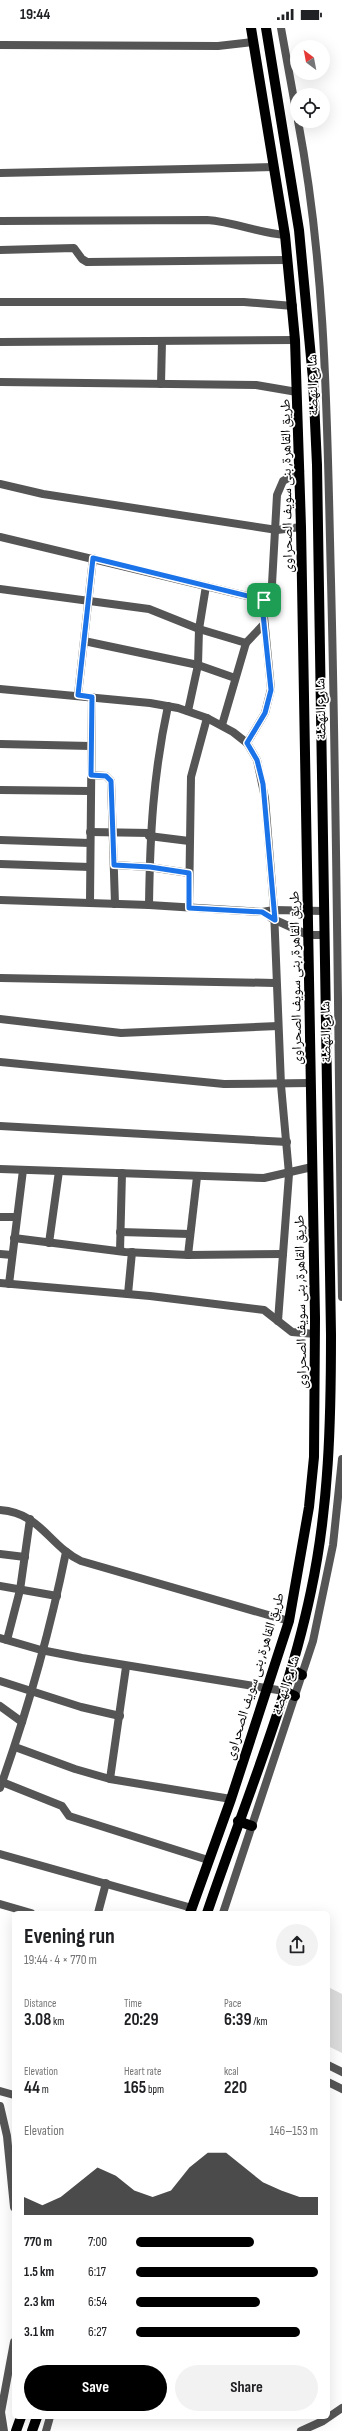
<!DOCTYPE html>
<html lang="en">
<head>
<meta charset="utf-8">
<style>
	:root { --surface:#fff; --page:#f2f2f2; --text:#202124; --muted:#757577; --accent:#000 }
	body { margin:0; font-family:"Sofia Sans Condensed","Noto Naskh Arabic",sans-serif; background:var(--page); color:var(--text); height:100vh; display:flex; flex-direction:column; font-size:15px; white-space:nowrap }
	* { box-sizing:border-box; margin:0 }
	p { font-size:13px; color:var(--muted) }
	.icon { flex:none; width:22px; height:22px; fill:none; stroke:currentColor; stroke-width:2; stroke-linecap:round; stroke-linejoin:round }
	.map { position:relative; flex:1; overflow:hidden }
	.panel { position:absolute; left:12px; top:1883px; width:318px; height:508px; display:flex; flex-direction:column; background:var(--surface); border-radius:6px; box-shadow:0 4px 16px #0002 }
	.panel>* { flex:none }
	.needle { width:26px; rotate:328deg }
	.buttons { position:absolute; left:290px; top:12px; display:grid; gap:8px }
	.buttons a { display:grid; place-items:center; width:40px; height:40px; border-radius:50%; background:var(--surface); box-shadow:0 4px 16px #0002; font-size:20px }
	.pin { position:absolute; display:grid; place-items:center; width:34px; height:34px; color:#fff; margin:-17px; border-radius:8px; box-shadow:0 2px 6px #0006 }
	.round { display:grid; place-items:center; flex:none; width:42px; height:42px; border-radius:21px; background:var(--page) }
	.head { display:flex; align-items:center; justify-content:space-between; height:68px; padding:0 12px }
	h1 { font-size:22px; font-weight:700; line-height:30px }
	.metrics { display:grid; grid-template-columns:repeat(3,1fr); gap:6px; height:68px; padding:4px 12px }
	.metrics div { display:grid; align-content:center }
	.metrics b { font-size:17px; font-weight:700 }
	.metrics small { font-size:11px; font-weight:400 }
	.metrics p { font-size:11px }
	.chart { height:112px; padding:8px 12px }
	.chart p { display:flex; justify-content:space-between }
	.chart svg { width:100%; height:72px; margin-top:4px; fill:var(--accent); opacity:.7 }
	.primary-button { display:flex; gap:8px; margin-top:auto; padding:8px 12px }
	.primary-button a { flex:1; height:46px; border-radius:24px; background:var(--accent); color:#fff; font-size:16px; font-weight:700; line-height:46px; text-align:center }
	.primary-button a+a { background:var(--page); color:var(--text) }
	ul { padding:0 12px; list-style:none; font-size:13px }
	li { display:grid; grid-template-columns:64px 48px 1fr; align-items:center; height:30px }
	li i { height:10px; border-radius:5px; background:var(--accent) }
	.status { display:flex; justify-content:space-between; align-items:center; height:28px; padding:0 20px; background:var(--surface); direction:ltr }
	.status svg { height:11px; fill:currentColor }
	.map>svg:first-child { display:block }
</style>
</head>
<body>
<div class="status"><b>19:44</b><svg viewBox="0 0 49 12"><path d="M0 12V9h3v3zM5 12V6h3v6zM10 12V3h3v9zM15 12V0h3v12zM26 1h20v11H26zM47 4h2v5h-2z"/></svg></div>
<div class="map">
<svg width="342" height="2403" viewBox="0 0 342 2403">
	<rect width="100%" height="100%" fill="#fff"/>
	<path fill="#dcdcdc" d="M328,1959L342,1966V2025L328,2018Z"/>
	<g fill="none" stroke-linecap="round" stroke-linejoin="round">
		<g stroke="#555" stroke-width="8">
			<path d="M281,0L297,88"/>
			<path d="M0,17L218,18L253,14"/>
			<path d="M298,93C327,245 327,399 331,553C337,792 338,1030 342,1269"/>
			<path d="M0,145L274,139"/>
			<path d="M0,193L207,192C235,194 258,205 285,207"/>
			<path d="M0,222L74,220L82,231L87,234L288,232"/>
			<path d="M0,274H244L293,278"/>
			<path d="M0,314L295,312"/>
			<path d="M0,354L256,357L297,364"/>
			<path d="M161,356L162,313"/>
			<path d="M0,456L43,466L277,502L301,499"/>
			<path d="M0,509L264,572"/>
			<path d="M0,561L149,581L199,601L246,615"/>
			<path d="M84,613L198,637L235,650"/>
			<path d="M0,661L150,675L178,680L207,690L233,704L247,715L257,732L265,770L274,882L281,1057L289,1146L278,1293"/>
			<path d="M78,667L93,530"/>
			<path d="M188,683L198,637L199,601L206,558"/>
			<path d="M222,697L246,615L264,596"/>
			<path d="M247,715L265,685L271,661L263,579L272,556L277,467L283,453L300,443"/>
			<path d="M0,716L91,718"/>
			<path d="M91,747L106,748L111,753L115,876"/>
			<path d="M0,762L91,763"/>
			<path d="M90,804L150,805"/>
			<path d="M149,808L189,813"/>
			<path d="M0,812L90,815"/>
			<path d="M0,836L90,839"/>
			<path d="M114,837L149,839L189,845"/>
			<path d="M0,872L149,877L262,884L274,882L323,883"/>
			<path d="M90,874L92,669"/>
			<path d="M149,877C150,807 153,747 168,678"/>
			<path d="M189,879L191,749L207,690"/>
			<path d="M271,890L308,907H323"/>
			<path d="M0,950L275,955"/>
			<path d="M0,991L121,1005L278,998"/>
			<path d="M0,1034L224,1056L310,1055"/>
			<path d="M0,1098L287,1114"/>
			<path d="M0,1141L264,1150L312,1139"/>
			<path d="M0,1189H16"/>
			<path d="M120,1204L190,1206"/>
			<path d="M14,1210L125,1224L188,1227L283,1226"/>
			<path d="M49,1215L59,1143"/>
			<path d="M120,1223L122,1145"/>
			<path d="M0,1226L12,1227"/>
			<path d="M188,1227L197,1149"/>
			<path d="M0,1255L150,1268L264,1282L292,1304L315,1306"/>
			<path d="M9,1256L23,1142"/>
			<path d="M128,1266L132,1224"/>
			<path d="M0,1482C41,1485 48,1517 81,1533L289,1593"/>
			<path d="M0,1526L25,1529"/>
			<path d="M0,1558L57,1568"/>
			<path d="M0,1610L41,1622L82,1630L284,1663"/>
			<path d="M7,1612L20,1562L30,1491"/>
			<path d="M0,1653L81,1679L120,1688"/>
			<path d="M0,1678L22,1694"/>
			<path d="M15,1719L75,1741L110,1751L231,1771"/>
			<path d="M110,1751L126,1639"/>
			<path d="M2,1754L62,1778L69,1788L208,1832"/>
			<path d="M0,1760C27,1684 50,1603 66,1524"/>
			<path d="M0,1826L192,1880"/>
			<path d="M0,1876L31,1885"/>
			<path d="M98,1885L106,1855"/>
			<path d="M223,1885L313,1613L333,1517L342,1431"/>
			<path d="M328,2037L342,2044"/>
			<path d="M328,2054L342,2061"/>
			<path d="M0,2063L14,2067"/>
			<path d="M0,2078L7,2108L14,2179"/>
			<path d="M4,2403L1,2384L14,2314"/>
			<path d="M46,2403L50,2389"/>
			<path d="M301,2403L323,2393L342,2380"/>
		</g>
		<g stroke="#000" stroke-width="10">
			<path d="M291,1641L302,1647"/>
			<path d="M284,1663L295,1668"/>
			<path d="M238,1793L252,1798"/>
			<path d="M190,1885L231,1771L289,1593L309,1479L314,1429L315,1290L301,499L295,312L285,207L251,0"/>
			<path d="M207,1885C243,1779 288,1673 311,1563C329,1479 331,1392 331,1307L317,437L313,351L299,202L266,0"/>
			<path d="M16,2403L21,2389"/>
			<path d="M32,2403L37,2389"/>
		</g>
	</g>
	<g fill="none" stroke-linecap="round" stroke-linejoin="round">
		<defs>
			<path id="route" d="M93,530L264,572L263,586L271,662L265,685L247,715L257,732L263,756L275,892L262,884L189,880V845L150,839L114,837L111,753L106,748L91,747L92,669L78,667Z"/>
		</defs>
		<use href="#route" stroke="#fff" stroke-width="8"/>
		<use href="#route" stroke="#1a73e8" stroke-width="5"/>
	</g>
	<g text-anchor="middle" stroke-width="3.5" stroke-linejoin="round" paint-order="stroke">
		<g font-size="14" fill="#000" stroke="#fff">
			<text transform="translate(312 357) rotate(-91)" y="5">شارع النهضة</text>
			<text transform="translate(286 458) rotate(-91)" y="5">طريق القاهرة, بنى سويف الصحراوى</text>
			<text transform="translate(320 681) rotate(-91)" y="5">شارع النهضة</text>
			<text transform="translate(295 950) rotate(-91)" y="5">طريق القاهرة, بنى سويف الصحراوى</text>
			<text transform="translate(325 1004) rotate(-91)" y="5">شارع النهضة</text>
			<text transform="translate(300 1274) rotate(-91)" y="5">طريق القاهرة, بنى سويف الصحراوى</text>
			<text transform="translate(254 1648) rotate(-73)" y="5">طريق القاهرة, بنى سويف الصحراوى</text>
			<text transform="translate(285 1657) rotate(-72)" y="5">شارع النهضة</text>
		</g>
	</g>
</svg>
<div class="buttons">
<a><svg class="needle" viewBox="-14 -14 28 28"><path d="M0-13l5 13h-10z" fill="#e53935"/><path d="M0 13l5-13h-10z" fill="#757577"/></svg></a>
<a><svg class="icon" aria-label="locate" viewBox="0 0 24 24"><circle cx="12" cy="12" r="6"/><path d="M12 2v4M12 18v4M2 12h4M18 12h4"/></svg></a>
</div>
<div class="pin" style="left:264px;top:572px;background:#1e9e55"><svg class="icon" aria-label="arrive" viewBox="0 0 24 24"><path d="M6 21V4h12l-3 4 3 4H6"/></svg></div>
<section class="panel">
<div class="head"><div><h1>Evening run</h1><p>19:44 · 4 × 770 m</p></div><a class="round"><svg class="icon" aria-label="share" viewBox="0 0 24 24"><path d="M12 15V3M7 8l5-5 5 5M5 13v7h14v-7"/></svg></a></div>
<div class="metrics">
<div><p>Distance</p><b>3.08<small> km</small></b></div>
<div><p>Time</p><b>20:29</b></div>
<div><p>Pace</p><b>6:39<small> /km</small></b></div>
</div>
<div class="metrics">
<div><p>Elevation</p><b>44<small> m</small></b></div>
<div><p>Heart rate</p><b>165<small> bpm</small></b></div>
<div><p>kcal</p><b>220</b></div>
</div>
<div class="chart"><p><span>Elevation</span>146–153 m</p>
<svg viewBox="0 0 160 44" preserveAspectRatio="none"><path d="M0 44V33L10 38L20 33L30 24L40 15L50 20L60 29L70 33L80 29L90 15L100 6L110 6L120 15L130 24L140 29L150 33L160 33V44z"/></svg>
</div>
<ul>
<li><b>770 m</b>7:00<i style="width:65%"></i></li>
<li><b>1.5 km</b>6:17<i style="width:100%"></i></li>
<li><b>2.3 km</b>6:54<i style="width:68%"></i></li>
<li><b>3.1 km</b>6:27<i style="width:90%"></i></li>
</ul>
<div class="primary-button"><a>Save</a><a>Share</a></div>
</section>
</div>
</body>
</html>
